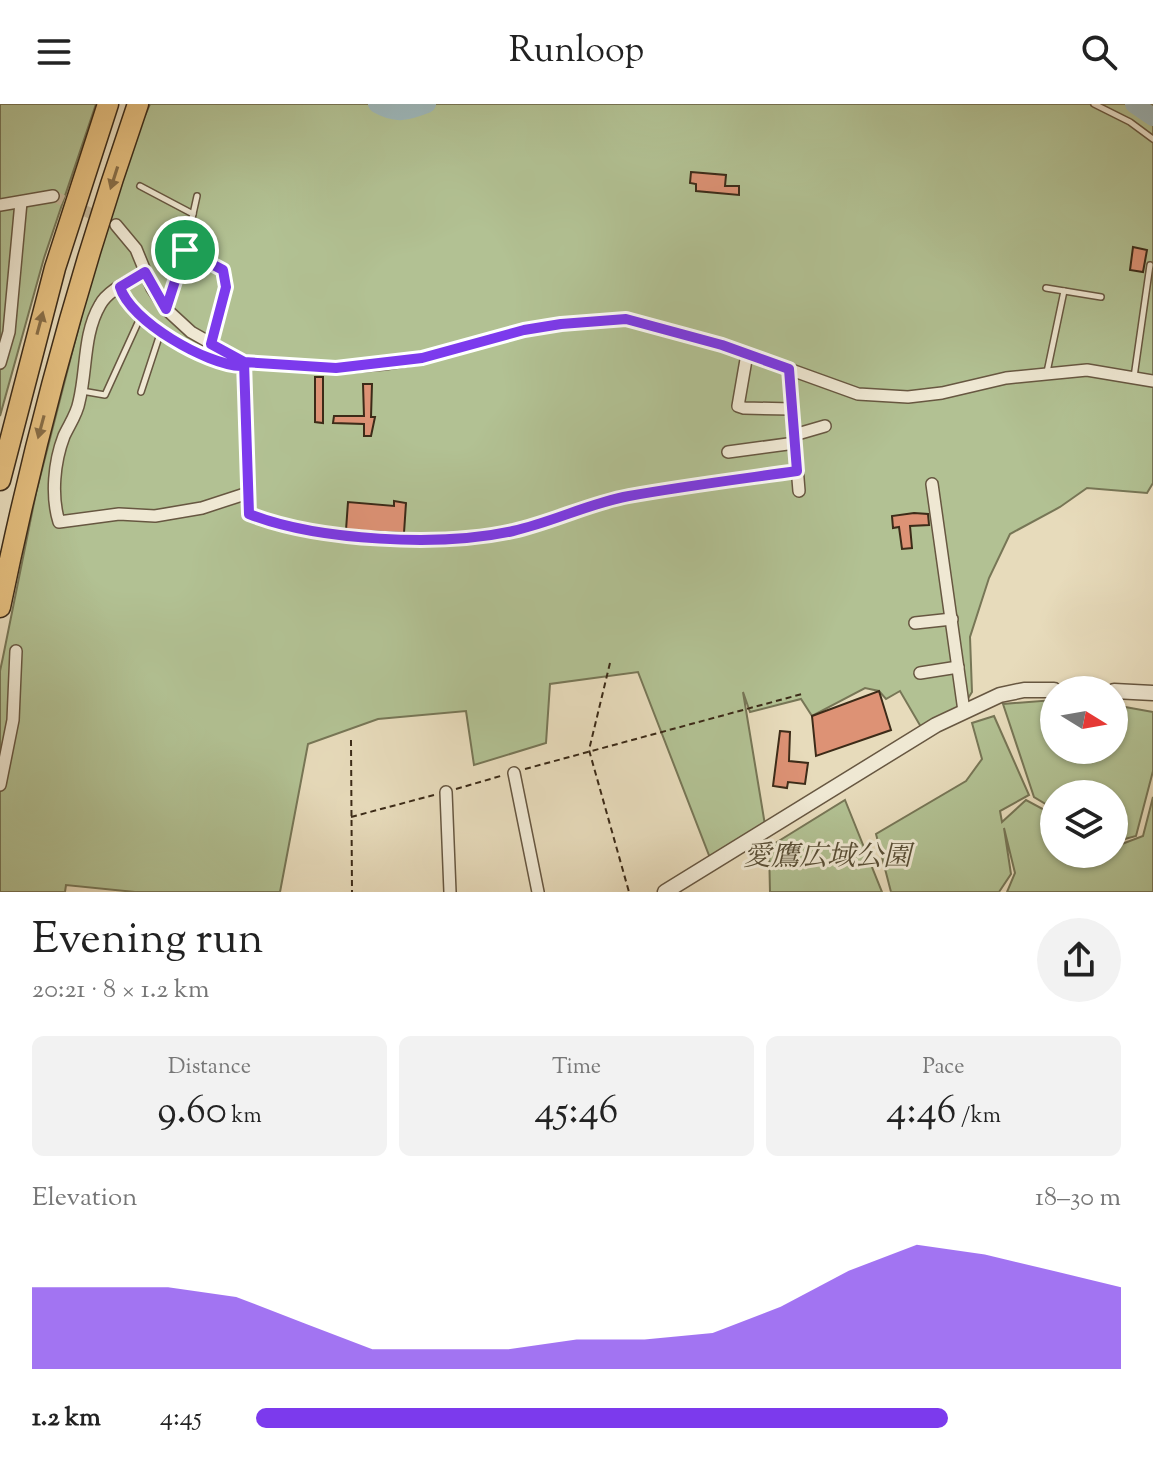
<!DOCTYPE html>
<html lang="en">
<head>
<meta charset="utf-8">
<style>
	:root { --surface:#fff; --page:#f2f2f2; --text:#222; --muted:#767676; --accent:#7c3aed }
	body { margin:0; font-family:"Sorts Mill Goudy","Noto Serif JP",serif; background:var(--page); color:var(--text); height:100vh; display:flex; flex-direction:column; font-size:30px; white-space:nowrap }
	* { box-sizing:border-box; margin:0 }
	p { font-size:26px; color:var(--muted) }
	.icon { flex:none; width:44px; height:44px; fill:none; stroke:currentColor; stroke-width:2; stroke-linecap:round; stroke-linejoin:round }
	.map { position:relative; height:788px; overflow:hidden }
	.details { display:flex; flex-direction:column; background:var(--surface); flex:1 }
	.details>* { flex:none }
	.needle { width:52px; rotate:101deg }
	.fabs { position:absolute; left:1040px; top:572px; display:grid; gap:16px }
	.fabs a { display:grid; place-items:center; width:88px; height:88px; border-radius:50%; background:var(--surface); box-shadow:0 2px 6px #0004; font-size:40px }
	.pin { position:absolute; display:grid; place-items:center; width:68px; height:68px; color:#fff; margin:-34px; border:4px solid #fff; border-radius:50%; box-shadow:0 2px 8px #0007 }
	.round { display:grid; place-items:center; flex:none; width:84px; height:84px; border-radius:42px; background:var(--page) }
	.overview { display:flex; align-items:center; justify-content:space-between; height:136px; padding:0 32px }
	h1 { font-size:44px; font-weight:600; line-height:60px }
	.metrics { display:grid; grid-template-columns:repeat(3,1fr); gap:12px; height:136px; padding:8px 32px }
	.metrics div { display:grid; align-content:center; border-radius:12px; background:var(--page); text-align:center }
	.metrics b { font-size:40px; font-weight:600 }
	.metrics small { font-size:22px; font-weight:400 }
	.metrics p { font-size:22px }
	.chart { height:224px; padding:16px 32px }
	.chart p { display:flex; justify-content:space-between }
	.chart svg { width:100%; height:144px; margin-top:8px; fill:var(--accent); opacity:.7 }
	ul { padding:0 32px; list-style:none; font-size:26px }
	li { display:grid; grid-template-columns:128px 96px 1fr; align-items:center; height:60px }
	li i { height:20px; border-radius:10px; background:var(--accent) }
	header { display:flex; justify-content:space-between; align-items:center; height:104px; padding:0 32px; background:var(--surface); font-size:36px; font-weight:600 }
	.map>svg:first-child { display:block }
</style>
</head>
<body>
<header><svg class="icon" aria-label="menu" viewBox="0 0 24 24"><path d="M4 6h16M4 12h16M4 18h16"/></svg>Runloop<svg class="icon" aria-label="search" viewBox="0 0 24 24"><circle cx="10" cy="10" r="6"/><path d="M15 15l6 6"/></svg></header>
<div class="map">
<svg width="1153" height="788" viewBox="0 0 1153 788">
	<rect width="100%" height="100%" fill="#e7dbbb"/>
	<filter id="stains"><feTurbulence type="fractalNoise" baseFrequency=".0025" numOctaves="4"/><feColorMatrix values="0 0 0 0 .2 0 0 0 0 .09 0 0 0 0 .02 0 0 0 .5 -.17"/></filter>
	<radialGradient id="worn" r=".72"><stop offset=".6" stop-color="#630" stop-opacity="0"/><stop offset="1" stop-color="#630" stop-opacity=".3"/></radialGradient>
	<g fill="#b2c193" stroke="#777656" stroke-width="2">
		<path d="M0,0H96L44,154L0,312Z"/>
		<path d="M150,0H1153V379L1147,389L1087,384L1060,403L1010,430L989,474L970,533L972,588L962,604L921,623L900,587L886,595L879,587L865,584L812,612L801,595L750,608L743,588L766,727L712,759L638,568L550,580L546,639L474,661L466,607L378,615L308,640L280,788H135L66,781L65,788H0V567L3,553L36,389L83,206L128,50Z"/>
		<path d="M1054,596V646H1114V601L1153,608V667L1136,732L1114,738V690H1054V705L1034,693L1003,600Z"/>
		<path d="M994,612L1029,691L1000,707L1002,718L1026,696L1054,711V750H1114V743L1143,732L1153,693V788H1007L1015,769L1004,724L1011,770L999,788H891L876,730L966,677L982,655L972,619Z"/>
		<path d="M845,696L882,788H770L769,743Z"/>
	</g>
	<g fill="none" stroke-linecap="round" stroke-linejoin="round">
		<g stroke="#9db8bc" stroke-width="18">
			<path d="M377,0C396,11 407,8 427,0"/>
			<path d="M1134,0L1153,13"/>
		</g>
	</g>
	<g fill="#dd9275" stroke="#3c2b18" stroke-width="2">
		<path d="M691,68L726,71L725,82H739V91L696,87V80L690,79Z"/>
		<path d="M1133,143L1147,146L1143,168L1130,166Z"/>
		<path d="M315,273H323V319L315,318Z"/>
		<path d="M363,280H372L371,313H375L371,332H364V320L333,319L334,312H364Z"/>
		<path d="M394,397L406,399L404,429L346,426L348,398L394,402Z"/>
		<path d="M914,409L928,410L929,421L910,422L912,444L902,445L899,423L893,424L892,412Z"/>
		<path d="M879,587L891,626L816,652L812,612Z"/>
		<path d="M780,627L790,628L789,657L808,659L805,680L788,678L787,684L773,682Z"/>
	</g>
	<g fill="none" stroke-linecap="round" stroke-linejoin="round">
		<path stroke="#c5b89a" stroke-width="11" stroke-dasharray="11 5.5" stroke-linecap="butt" d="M53,92L105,116"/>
		<defs>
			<g id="service">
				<path d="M1094,0L1130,18L1153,35"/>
				<path d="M140,82L193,110"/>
				<path d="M185,146L197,92"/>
				<path d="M120,184C121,188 122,192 124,196C137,220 214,261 241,262L244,258L249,410L263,415L336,431L392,435L456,433L512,427L626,392L797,367"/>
				<path d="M1046,184L1101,193"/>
				<path d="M166,203L185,146L223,166L226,183L212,239"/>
				<path d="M1047,268L1064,187"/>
				<path d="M1134,273L1150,161"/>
				<path d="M82,287L105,291L141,212"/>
				<path d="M141,288L161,227"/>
			</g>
			<g id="minor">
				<path d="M0,101L53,92"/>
				<path d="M116,121L136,145L152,184L166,205L191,228L244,258L336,264L384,260L422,254L524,226L561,220L626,215L722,241L858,290L908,293L942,289L1006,274L1087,266L1153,277"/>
				<path d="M145,168C130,177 108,186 100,201C83,230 87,266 79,298C77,310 69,321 64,332C54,358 51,392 59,418L119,410L155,412L202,404L248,389"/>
				<path d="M747,250L738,302L744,304L792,305"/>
				<path d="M0,259L9,228L21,98"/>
				<path d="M789,265L799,387"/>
				<path d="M794,331L825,322"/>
				<path d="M728,348L795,339"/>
				<path d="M932,380L964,607"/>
				<path d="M915,519L952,515"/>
				<path d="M920,569L958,563"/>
				<path d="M514,669L538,788"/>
				<path d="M0,681L13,616L16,547"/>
				<path d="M446,688L450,788"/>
			</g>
			<g id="tertiary">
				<path d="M1114,587L1153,589"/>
				<path d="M665,788L936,621L1000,591L1024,586H1054"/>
			</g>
			<g id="motorway">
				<path d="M0,376L55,164L108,0"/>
				<path d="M0,503C35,332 81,164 138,0"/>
			</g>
		</defs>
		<use href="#service" stroke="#675741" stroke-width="8"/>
		<use href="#minor" stroke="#675741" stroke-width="14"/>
		<use href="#tertiary" stroke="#675741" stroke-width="17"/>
		<use href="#motorway" stroke="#3c2b18" stroke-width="23"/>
		<g stroke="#3c2b18" stroke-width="2" stroke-dasharray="6 4" stroke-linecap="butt">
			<path d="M610,559L589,646L629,788"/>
			<path d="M351,636L352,788"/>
			<path d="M525,665L802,590"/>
			<path d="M456,685L504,671"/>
			<path d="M351,713L434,691"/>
		</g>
		<use href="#service" stroke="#efe8d3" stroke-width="5"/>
		<use href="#minor" stroke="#efe8d3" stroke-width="11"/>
		<use href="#tertiary" stroke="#efe8d3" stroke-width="14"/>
		<use href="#motorway" stroke="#e4be7e" stroke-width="20"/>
	</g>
	<defs><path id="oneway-solid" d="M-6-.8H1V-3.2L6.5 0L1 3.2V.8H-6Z" transform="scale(2)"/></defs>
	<g fill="#886d46">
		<use href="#oneway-solid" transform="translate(114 74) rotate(108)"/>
		<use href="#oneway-solid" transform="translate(40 219) rotate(-75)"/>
		<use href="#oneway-solid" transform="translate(41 323) rotate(105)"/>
	</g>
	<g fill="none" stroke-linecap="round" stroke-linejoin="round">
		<defs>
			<path id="route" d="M185,146L166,205L145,168L120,183C130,217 207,261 241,262L244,258L249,410C318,437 441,443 513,427C553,418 590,399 629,392C685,382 741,375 797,367L789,265L722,241L626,215L561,220L524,226L422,254L336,264L244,258L211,240L226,183L223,166L185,146"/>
		</defs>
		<use href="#route" stroke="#fff" stroke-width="16"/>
		<use href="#route" stroke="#7c3aed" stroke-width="10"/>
	</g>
	<g text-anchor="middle" stroke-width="6" stroke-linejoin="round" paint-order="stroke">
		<g font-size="28" font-style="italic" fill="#5a5037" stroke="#efe8d3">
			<text x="827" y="761">愛鷹広域公園</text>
		</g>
	</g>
	<rect width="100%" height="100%" filter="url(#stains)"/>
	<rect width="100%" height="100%" fill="url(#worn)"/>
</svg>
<div class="fabs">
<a><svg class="needle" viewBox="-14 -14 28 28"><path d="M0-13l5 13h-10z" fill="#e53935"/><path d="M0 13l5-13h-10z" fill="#767676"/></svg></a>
<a><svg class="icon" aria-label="layers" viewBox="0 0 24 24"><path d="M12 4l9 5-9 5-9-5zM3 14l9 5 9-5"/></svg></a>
</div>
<div class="pin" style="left:185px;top:146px;background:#1e9e55"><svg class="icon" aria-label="arrive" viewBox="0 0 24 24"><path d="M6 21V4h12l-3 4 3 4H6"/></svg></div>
</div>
<section class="details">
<div class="overview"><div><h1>Evening run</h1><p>20:21 · 8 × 1.2 km</p></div><a class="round"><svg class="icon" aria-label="share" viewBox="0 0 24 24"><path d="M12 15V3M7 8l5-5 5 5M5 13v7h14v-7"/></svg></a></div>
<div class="metrics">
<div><p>Distance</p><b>9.60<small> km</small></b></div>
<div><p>Time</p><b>45:46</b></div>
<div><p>Pace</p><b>4:46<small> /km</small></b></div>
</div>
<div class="chart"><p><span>Elevation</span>18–30 m</p>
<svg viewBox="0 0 160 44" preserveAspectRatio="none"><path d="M0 44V19L10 19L20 19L30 22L40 30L50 38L60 38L70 38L80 35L90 35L100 33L110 25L120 14L130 6L140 9L150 14L160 19V44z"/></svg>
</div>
<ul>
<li><b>1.2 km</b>4:45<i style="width:80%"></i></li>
</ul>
</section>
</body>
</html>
